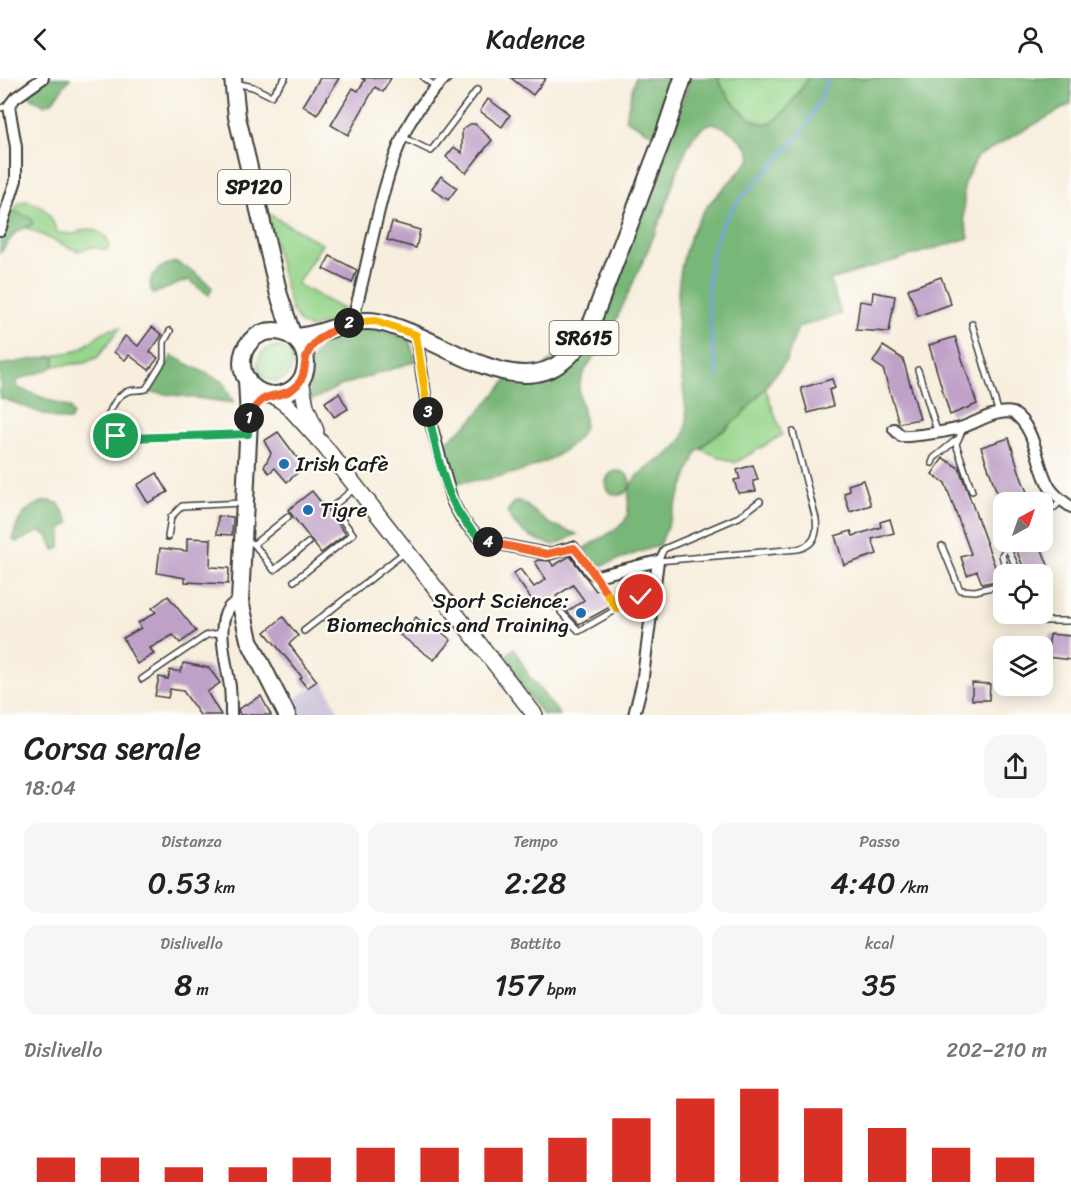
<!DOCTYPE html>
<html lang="it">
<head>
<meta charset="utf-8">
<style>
	:root { --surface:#fff; --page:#f6f6f6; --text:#222; --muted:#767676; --accent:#d93025 }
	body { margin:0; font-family:Sriracha,sans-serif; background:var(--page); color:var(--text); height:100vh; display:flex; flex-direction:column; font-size:22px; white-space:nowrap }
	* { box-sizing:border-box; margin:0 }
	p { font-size:20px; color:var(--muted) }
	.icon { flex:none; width:33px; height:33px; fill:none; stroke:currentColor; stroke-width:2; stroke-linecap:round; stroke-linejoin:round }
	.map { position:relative; height:637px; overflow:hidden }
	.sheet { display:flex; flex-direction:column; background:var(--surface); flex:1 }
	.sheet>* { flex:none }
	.needle { width:39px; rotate:40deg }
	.fabs { position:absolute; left:993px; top:414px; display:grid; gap:12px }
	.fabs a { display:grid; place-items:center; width:60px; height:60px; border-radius:12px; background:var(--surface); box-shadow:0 3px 15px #0003; font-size:30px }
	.pin { position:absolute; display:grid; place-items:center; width:51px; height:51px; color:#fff; margin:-26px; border:3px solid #fff; border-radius:50%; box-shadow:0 2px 6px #0007 }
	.km { position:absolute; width:30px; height:30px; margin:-15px; border-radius:50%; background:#222; color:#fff; font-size:16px; line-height:30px; text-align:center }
	.round { display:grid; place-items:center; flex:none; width:63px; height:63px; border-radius:18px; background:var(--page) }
	.summary { display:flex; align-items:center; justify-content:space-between; height:102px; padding:0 24px }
	h1 { font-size:33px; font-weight:600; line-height:45px }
	.stats { display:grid; grid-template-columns:repeat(3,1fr); gap:9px; height:102px; padding:6px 24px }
	.stats div { display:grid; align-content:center; border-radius:15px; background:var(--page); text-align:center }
	.stats b { font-size:30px; font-weight:600 }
	.stats small { font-size:16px; font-weight:400 }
	.stats p { font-size:16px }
	.chart { height:168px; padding:12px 24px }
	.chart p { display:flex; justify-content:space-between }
	.chart svg { width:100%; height:108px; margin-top:6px; stroke:var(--accent); stroke-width:6 }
	header { display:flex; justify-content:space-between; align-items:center; height:78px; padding:0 24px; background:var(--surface); font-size:27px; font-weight:600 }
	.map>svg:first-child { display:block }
</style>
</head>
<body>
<header><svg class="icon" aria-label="back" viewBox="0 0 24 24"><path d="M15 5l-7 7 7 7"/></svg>Kadence<svg class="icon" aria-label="person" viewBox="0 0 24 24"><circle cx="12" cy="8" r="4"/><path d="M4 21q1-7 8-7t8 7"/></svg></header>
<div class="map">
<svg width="1071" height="637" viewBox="0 0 1071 637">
	<rect width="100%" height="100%" fill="#fdfcf7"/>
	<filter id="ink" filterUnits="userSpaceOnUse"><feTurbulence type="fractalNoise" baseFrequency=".0167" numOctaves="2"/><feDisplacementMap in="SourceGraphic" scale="12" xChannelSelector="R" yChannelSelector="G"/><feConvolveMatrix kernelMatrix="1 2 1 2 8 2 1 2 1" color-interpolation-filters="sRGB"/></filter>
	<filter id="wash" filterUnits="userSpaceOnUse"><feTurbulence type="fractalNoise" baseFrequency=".008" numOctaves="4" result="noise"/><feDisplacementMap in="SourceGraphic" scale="24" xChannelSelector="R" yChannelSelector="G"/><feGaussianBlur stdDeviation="1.35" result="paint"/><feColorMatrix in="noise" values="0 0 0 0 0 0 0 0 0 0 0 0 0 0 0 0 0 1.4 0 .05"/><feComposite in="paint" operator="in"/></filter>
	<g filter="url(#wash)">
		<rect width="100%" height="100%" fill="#f7eedd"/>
		<path fill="#c9bfd7" d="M323,602L340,637H295L290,624Z"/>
		<g fill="#97d68c" stroke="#5a7954" stroke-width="1.5">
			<path d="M718,0H808C802,10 783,39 772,44C753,53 723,16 718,0Z"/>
			<path d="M25,123C46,126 50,138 58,155L75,156C87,147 96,151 107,160L109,168L106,172L92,169L77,173L26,150L33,146L14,134L18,126Z"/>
			<path d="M267,135L322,166L297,206L346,233V238L311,250L301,246L291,231Z"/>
			<path d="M120,250L98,279L85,285L54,288L55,278C62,274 70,276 78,272C95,264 96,252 120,250Z"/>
			<circle cx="275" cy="286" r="17"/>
			<path d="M765,309L782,357L735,385L702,372L708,363L728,350Z"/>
		</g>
		<g fill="#79b778" stroke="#4a6a4a" stroke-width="1.5">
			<path d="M33,0H70L52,24L44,27L29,18V4Z"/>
			<path d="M635,0H676L656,58L625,41Z"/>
			<path d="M690,0H718C723,16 753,53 772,44C783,39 802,10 808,0H1071V26L978,78L964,105V141L969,160L830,202L841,236L798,249L786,283L760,316L740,339L708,363L696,375L660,467L594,490L583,471C595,462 611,457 622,446C634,435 623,415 634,402C653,380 686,378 687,341C679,273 663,191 705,131C719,112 738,98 751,80C750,66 725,47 712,45C685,52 674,107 665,130C649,172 629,214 610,255C602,271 587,284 581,301C573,322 595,341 577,361C549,392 490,403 451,405L441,369L472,342L508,301H529L599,242L656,100Z"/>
			<path d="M2,128L31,140L33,146L16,154L0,175Z"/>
			<path d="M176,184C191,191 201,198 212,210L209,217L188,202L153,216C144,199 159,187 176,184Z"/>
			<path d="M362,247L409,261L416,283L340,308L310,323C307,273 316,263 362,247Z"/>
			<path d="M55,278L54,288C42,297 28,295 16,304L18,310L70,330L73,337L70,342C59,345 17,324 0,320V287Z"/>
			<path d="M172,278L223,304L234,325L150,314Z"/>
			<circle cx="618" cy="405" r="12"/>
			<path d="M49,423L58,425L70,444L62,450L60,470L54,472L49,459L40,453L17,464L13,462C15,442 28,425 49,423Z"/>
			<path d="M521,423L550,446L577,456L555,467C537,464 512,451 507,433L515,424Z"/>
			<path d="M514,570L529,598L560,637H543L516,602L504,579Z"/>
		</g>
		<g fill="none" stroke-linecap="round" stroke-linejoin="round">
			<path stroke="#75a3de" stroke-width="3" d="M719,299C712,277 711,254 709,232C701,131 749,122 802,53C814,36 821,19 829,0"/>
		</g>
		<g id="blocks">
			<g fill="#bfa0c7">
				<path d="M320,0H339L317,37L303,28Z"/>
				<path d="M361,0H391L383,14L375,9L348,57L331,47L353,10L358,13L365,2Z"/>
				<path d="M511,0H546L533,17Z"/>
				<path d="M488,21L510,37L502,49L480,33Z"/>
				<path d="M470,46H475L492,62L466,95L446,79L454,69L462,75V52Z"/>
				<path d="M441,98L457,110L448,122L432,110Z"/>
				<path d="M392,144L420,152L416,170L387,162Z"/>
				<path d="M330,178L357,192L352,205L323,191Z"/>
				<path d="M941,199L951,226L918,238L908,211Z"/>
				<path d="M873,214L895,218L889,254L856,252L860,223L872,225Z"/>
				<path d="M152,249L162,257L150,274L158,280L149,292L129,277L125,282L114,274L125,258L138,268Z"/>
				<path d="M955,259L977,326L950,337L929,267Z"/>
				<path d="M883,268L903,281L920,341L899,345L883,291L873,284Z"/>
				<path d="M832,301L835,310L829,312L833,328L808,335L801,310Z"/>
				<path d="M339,315L348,331L334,339L325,324Z"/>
				<path d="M278,354L304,389L287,404L275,390L269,395L264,389L271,375L264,363Z"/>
				<path d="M1009,360L1021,399L1031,424H1000L981,369Z"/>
				<path d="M943,380L959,390L1000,502L982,506L977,493L967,497L961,479L971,476L945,405L932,396Z"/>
				<path d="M753,387L758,402L753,403L756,413L738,415L734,402L740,401L737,392Z"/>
				<path d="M157,395L168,414L148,425L137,407Z"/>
				<path d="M863,402L871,427L850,434L844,415L850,413L848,407Z"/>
				<path d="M312,413L346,456L321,475L288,432Z"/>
				<path d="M218,438L233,439L232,457L217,456Z"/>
				<path d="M890,441L894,455L872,461L877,476L844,487L835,458L851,453L853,458L881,449L880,444Z"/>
				<path d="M187,460L211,461L210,489L229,490L228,506L185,504V500L157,495L160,470L187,473Z"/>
				<path d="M1013,464H1039L1053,500L1042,504V496H1026Z"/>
				<path d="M570,478L596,513L599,511L610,529L579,546L567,534L584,522L573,507L556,518L561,526L554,532L548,524L538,530L513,496L520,491L534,509L546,501L535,484L538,482L550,483L553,488Z"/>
				<path d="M646,494L648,500L647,509L643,511L645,516L628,519L622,500Z"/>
				<path d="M168,518L196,553L180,565L173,557L150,570L154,576L137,586L123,560L141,550L138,545L156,534L152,530Z"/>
				<path d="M283,539L298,558L289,566L317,603L307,610L300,601L302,599L265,554Z"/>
				<path d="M416,539L433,554L436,550L451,562L434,582L400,557Z"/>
				<path d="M1050,556L1071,558V582L1047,579Z"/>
				<path d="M183,585L209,590L220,605L207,614L221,637H200L183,613L170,611L168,620L155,618L159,599L168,601L170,592L181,594Z"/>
				<path d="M972,605L990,606L989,622H972Z"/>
				<path d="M261,618L271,637H240L238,631Z"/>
			</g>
		</g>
	</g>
	<g filter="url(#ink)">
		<use href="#blocks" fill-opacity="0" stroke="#3d3c39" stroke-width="1.5"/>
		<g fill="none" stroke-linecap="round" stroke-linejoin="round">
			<defs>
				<g id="lane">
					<path d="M424,0L436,9"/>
					<path d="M235,5L253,9L271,18L285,0"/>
					<path d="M0,30L9,28"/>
					<path d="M402,59L431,73L477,12"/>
					<path d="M972,246L999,336"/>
					<path d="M170,253L164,264V282L146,311C140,313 132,311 126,314C115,319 104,340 108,352L113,357L126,360L246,356"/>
					<path d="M918,292L937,353"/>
					<path d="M963,351L956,366L972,413"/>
					<path d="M932,385L934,380L956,362"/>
					<path d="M760,423L739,439L664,471L658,483L798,471C814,467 818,457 816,441L793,354"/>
					<path d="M1042,433L1055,429L1061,423"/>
					<path d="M1004,449V460"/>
					<path d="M168,459L171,439L182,428L242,425"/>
					<path d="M246,463L254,466L274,492L308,465"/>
					<path d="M1005,464L1019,496"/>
					<path d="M254,466L288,439"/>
					<path d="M942,468L960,512L975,513L1004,506"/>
					<path d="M1007,469L1002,477L1007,496"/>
					<path d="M597,498L617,531"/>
					<path d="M294,503L353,456L332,429L355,410"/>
					<path d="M561,534L579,553L633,522L653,520"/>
					<path d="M1043,543H1071"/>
					<path d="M304,553L405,474"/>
					<path d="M142,601L207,557L222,555"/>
				</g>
				<g id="street">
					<path d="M0,152L16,102V69L9,28L15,20L43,0"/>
					<path d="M354,244L356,229C371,174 381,103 406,52C415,33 430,15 445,0"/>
					<path d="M416,257L428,335L452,423L463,443L477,457L493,465L549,476L573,469L590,494L597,498L658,483L642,606L634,637"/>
					<path d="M894,351L901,358C911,359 953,353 963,349C978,344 997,331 1013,335C1037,350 1036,388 1050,410C1056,419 1063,423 1071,429"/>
					<path d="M231,637C231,628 231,618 230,609C228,590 209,530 240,523"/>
				</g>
				<g id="secondary">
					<path d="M301,302L306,328L316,353"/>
					<path d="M272,316L288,328L325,369L535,637"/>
				</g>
				<g id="primary">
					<path d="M233,0L237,39L279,217L293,259"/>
					<circle cx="274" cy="285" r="32"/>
					<path d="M293,259C323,259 349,238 378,244C451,259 541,353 592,244L665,54L683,0"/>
					<path d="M247,301L249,342L240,523L249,562L287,637"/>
				</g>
			</defs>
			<use href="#lane" stroke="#3d3c39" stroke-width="8"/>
			<use href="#street" stroke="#3d3c39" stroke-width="14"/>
			<use href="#secondary" stroke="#3d3c39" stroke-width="18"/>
			<use href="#primary" stroke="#3d3c39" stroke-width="20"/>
			<use href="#lane" stroke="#fff" stroke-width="5"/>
			<use href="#street" stroke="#fff" stroke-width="10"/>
			<use href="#secondary" stroke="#fff" stroke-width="15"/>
			<use href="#primary" stroke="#fff" stroke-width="16"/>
		</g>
	</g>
	<g fill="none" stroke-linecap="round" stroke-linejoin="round" filter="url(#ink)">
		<defs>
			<path id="split-1" d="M116,358L129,360L248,356L249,340"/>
			<path id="split-2" d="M249,340C264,307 280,325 297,307C305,299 304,290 306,280C311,261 333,252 349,245"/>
			<path id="split-3" d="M349,245L376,243L416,257L428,334"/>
			<path id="split-4" d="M428,334C438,376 446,442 488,464"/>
			<path id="split-5" d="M488,464L547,476L574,470C587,484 597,501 608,517"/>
			<path id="split-6" d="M608,517L617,531L641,519"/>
		</defs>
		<use href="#split-1" stroke="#fff" stroke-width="12"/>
		<use href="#split-2" stroke="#fff" stroke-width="12"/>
		<use href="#split-3" stroke="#fff" stroke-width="12"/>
		<use href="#split-4" stroke="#fff" stroke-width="12"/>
		<use href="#split-5" stroke="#fff" stroke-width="12"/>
		<use href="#split-6" stroke="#fff" stroke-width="12"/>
		<use href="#split-1" stroke="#22a559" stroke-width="8"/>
		<use href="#split-2" stroke="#f0652b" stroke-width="8"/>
		<use href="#split-3" stroke="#f5b400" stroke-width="8"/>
		<use href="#split-4" stroke="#22a559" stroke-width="8"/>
		<use href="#split-5" stroke="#f0652b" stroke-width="8"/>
		<use href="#split-6" stroke="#f5b400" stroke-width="8"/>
	</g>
	<g fill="#1f6fb2" stroke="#fdfcf7" stroke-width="2">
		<circle cx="284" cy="386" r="6"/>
		<circle cx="308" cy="432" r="6"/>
		<circle cx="581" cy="535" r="6"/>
	</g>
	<g text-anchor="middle" stroke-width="4.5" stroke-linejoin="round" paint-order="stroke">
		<g fill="#fdfcf7" stroke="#605f5e" stroke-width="1.5">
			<rect x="218" y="92" width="72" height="34" rx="4.5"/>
			<rect x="549.5" y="243" width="69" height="34" rx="4.5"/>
		</g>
		<g font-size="20" font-weight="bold" fill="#1c1c1c">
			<text x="254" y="116">SP120</text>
			<text x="584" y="267">SR615</text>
		</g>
		<g font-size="21" fill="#1c1c1c" stroke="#fdfcf7" text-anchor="start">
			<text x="296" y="393">Irish Cafè</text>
			<text x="320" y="439">Tigre</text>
			<text x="569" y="530" text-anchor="end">Sport Science:<tspan x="569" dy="24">Biomechanics and Training</tspan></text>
		</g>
	</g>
</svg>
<div class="fabs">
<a><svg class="needle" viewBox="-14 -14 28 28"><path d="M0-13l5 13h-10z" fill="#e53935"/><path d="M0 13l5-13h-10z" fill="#767676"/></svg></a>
<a><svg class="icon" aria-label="locate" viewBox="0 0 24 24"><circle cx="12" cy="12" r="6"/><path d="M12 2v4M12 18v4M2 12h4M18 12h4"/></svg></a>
<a><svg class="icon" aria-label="layers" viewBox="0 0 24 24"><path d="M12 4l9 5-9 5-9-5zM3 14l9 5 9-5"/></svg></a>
</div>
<div class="pin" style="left:116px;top:358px;background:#1e9e55"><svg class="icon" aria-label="arrive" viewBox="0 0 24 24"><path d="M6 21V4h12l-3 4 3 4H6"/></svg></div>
<div class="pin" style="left:641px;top:519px;background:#d93025"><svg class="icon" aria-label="check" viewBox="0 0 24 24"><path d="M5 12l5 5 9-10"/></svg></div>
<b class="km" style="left:249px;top:340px">1</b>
<b class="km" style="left:349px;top:245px">2</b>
<b class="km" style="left:428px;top:334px">3</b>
<b class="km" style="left:488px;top:464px">4</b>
</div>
<section class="sheet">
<div class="summary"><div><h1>Corsa serale</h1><p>18:04</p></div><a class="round"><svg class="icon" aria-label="share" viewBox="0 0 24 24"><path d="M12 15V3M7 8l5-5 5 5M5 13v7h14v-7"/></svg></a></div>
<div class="stats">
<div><p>Distanza</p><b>0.53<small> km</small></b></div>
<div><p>Tempo</p><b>2:28</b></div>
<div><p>Passo</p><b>4:40<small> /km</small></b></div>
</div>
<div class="stats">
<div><p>Dislivello</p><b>8<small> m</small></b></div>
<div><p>Battito</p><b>157<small> bpm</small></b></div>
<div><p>kcal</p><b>35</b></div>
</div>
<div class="chart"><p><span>Dislivello</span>202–210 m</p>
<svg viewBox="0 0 160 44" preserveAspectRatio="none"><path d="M5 44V34M15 44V34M25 44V38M35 44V38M45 44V34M55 44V30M65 44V30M75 44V30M85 44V26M95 44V18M105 44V10M115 44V6M125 44V14M135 44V22M145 44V30M155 44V34"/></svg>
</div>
</section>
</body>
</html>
